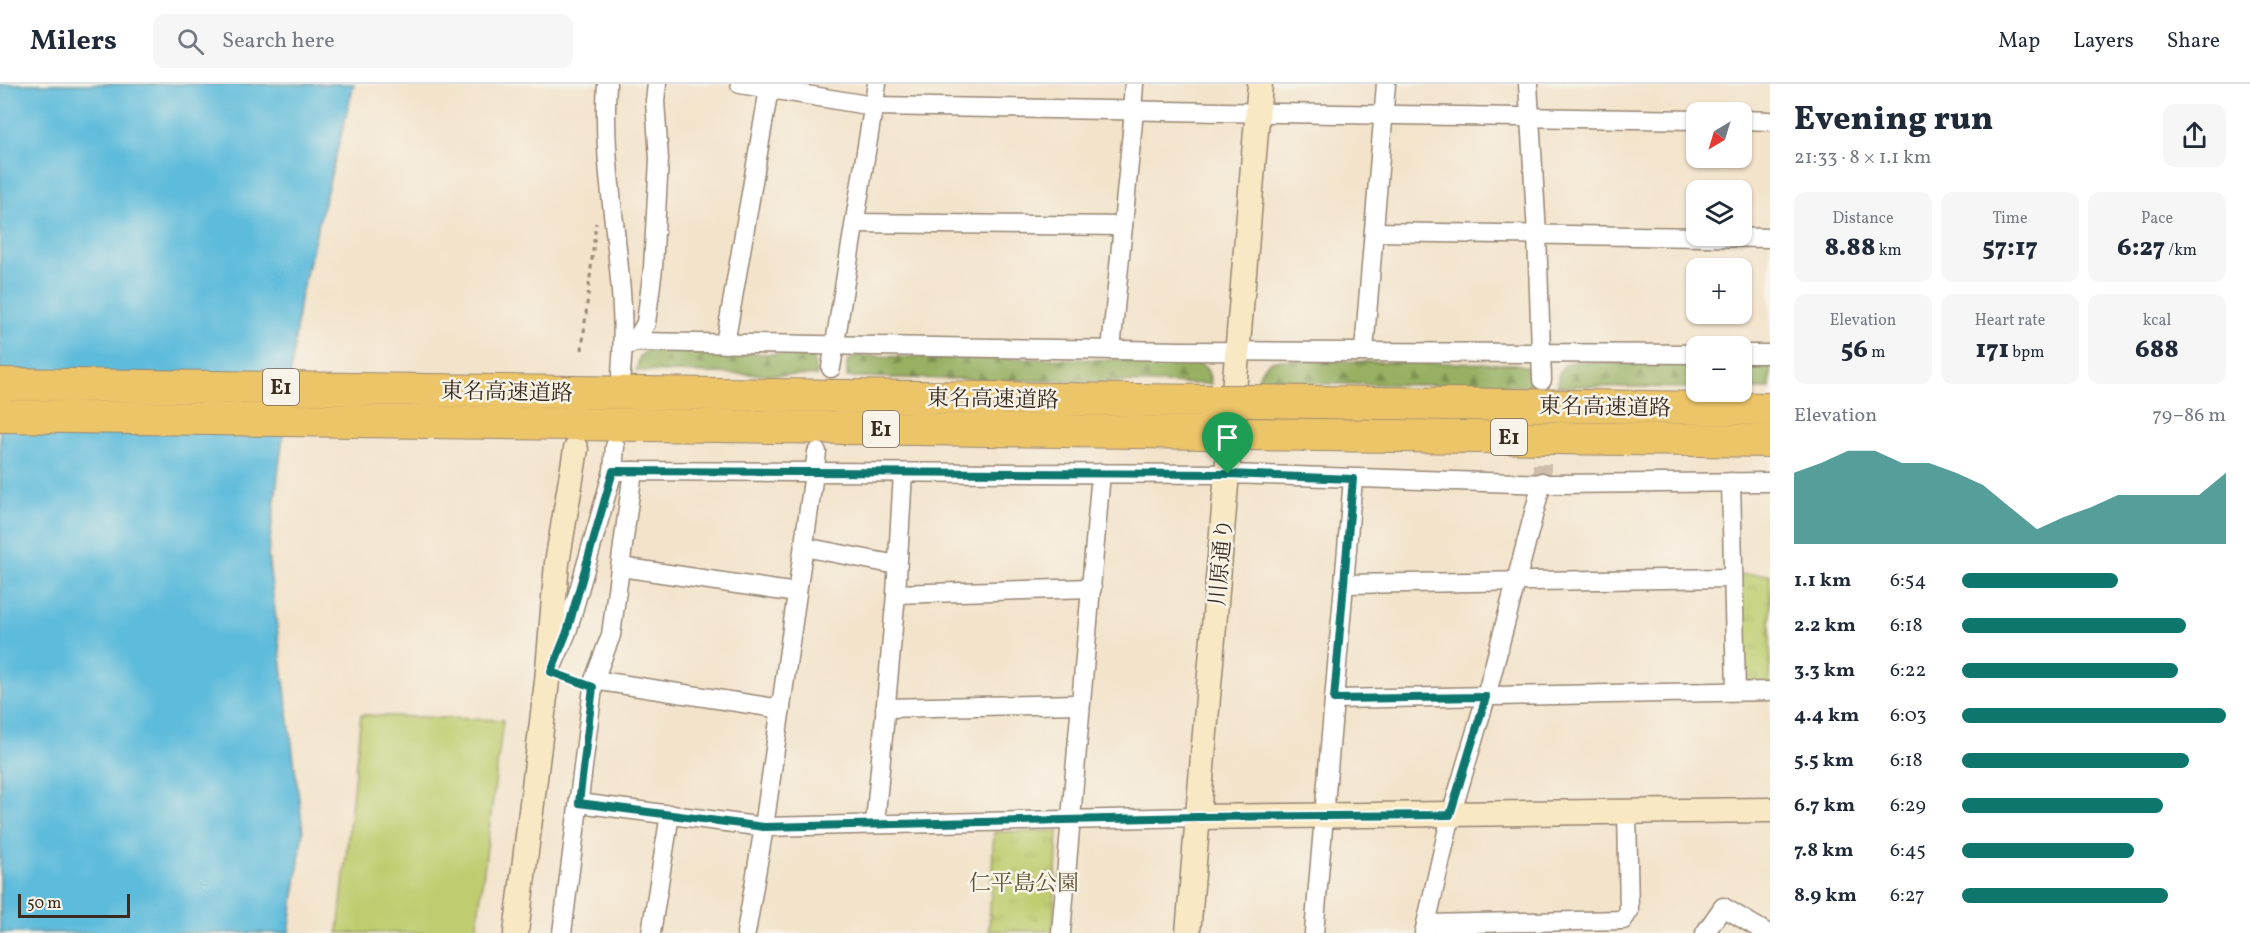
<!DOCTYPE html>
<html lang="en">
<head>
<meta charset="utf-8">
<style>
	:root { --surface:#fff; --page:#f6f6f7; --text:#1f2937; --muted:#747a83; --line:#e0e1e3; --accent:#0f766e }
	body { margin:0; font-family:Vollkorn,"Noto Serif JP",serif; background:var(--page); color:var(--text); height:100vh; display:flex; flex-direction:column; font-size:22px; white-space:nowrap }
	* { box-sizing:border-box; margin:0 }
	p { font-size:20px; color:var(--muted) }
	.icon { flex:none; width:33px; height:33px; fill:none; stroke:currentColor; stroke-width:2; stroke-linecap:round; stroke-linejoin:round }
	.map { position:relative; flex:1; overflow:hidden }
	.drawer { display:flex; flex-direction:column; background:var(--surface); width:480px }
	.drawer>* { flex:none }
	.needle { width:39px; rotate:218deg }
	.tools { position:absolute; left:1686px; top:18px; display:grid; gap:12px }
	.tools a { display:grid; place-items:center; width:66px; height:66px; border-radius:12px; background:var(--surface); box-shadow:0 2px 4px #0004; font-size:30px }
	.scale { position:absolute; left:18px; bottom:15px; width:112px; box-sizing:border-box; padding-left:6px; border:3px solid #3b2a1e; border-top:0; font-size:16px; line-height:21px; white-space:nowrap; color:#3b2a1e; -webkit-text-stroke:4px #f7f3e8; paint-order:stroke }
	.pin { position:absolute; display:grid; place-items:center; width:51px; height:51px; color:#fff; margin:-62px -26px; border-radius:50% 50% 50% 0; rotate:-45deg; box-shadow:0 0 6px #0007 }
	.pin .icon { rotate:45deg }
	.round { display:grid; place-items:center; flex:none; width:63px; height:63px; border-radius:12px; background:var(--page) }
	.headline { display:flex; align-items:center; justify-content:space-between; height:102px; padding:0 24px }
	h1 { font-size:33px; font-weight:800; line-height:45px }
	.metrics { display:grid; grid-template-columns:repeat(3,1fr); gap:9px; height:102px; padding:6px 24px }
	.metrics div { display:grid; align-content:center; border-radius:12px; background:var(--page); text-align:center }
	.metrics b { font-size:26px; font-weight:800 }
	.metrics small { font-size:16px; font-weight:400 }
	.metrics p { font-size:16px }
	.chart { height:168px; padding:12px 24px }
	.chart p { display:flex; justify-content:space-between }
	.chart svg { width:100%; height:108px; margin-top:6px; fill:var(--accent); opacity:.7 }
	ul { padding:0 24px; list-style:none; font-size:20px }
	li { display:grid; grid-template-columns:96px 72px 1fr; align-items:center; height:45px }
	li i { height:15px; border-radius:8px; background:var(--accent) }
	header { display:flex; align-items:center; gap:36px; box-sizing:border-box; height:84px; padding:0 30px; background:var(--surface); border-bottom:2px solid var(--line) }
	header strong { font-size:28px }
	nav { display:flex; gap:33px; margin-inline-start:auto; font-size:21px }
	.search { width:420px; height:54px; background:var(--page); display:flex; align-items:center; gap:15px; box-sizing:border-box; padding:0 21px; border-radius:12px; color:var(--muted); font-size:22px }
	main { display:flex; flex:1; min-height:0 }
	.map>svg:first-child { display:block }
</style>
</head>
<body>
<header>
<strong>Milers</strong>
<div class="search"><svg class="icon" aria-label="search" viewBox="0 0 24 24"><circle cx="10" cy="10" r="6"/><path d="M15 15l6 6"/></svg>Search here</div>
<nav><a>Map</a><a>Layers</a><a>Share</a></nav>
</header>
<main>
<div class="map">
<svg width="1770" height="849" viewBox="0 0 1770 849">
	<defs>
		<pattern id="forest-firs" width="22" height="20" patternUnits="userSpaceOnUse" patternTransform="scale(1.5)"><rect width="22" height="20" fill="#97b062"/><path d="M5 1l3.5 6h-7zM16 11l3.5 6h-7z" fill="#7c8f50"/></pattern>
		<pattern id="park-tufts" width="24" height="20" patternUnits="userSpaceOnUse" patternTransform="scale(1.5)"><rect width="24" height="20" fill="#bfcd6f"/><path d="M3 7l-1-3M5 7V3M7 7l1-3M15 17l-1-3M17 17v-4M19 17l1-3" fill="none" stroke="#a5b060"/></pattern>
	</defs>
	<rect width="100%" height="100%" fill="#f7f3e8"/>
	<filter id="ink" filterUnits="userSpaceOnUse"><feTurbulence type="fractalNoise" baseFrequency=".0167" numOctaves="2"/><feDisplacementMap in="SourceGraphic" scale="12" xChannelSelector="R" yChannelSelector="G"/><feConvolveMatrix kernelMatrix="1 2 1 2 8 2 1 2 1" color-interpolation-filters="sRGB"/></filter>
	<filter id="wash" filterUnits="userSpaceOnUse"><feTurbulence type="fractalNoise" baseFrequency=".008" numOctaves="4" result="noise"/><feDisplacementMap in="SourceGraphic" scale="24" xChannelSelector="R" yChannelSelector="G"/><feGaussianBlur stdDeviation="1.35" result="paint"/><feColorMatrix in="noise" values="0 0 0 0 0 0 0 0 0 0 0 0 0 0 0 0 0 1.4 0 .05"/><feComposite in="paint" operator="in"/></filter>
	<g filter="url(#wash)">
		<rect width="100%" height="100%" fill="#f3e3cb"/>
		<g fill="url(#forest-firs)" stroke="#696d40" stroke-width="1.5">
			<path d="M648,266L804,271L813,275L817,292L636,287L640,272Z"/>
			<path d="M855,272L1194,277C1207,282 1209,287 1211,300L847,293V278Z"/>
			<path d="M1274,276L1517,280L1527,283L1530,302L1257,299C1260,287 1263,281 1274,276Z"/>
			<path d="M1573,278L1696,280V304L1558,302V292L1563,282Z"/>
			<rect x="1742" y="280" width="28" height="25"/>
		</g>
		<g fill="url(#park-tufts)" stroke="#7d7c46" stroke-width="1.5">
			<path d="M1770,490V601L1749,602L1742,596L1739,491Z"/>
			<path d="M1058,747L1053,847H989L994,748Z"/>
		</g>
		<path fill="#bfcd6f" stroke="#7d7c46" stroke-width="1.5" d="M361,631L503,636L476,849H338Z"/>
		<path fill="#5dbbdb" stroke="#4c727c" stroke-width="1.5" d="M0,0H354L300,214L268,472L303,747L289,849H0Z"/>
	</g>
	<g filter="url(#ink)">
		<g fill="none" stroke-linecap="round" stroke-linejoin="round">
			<path stroke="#cebea8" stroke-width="18" stroke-dasharray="18 9" stroke-linecap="butt" d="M1542,398V312"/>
			<defs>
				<g id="street">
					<path d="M607,0C600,97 630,192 621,290"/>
					<path d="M740,0L873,22L1696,36"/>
					<path d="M1528,0L1537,150L1542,296"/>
					<path d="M1132,27L1134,0"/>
					<path d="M1742,36L1770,37"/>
					<path d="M855,139L1123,142"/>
					<path d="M1374,148L1770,154"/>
					<path d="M635,258L646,239L653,184L659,75L655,17L657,0"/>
					<path d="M725,260L769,5"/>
					<path d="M623,263L635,258L1182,267L1696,270"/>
					<path d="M1111,266L1134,27"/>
					<path d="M1364,267L1386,0"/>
					<path d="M1742,270H1770"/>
					<path d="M831,284L877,0"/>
					<path d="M613,387L1228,390L1551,400L1770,398"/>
					<path d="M1731,398L1736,607"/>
					<path d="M804,463L897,481"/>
					<path d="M621,483L797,509"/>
					<path d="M1346,500L1732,494"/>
					<path d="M896,510L1092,504"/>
					<path d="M553,581L567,548L613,387L615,362"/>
					<path d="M594,596L781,625"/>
					<path d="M1334,615L1770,607"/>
					<path d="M885,624L1079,620"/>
					<path d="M579,719L764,743L1197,733"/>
					<path d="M875,740L896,510L903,389"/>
					<path d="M1426,840L1623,836L1629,827L1627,728"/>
					<path d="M562,849L594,596L611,551L633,387"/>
					<path d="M651,849L670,730"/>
					<path d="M746,849L764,743L817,368"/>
					<path d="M1061,849L1101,389"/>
					<path d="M1314,849L1353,395"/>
					<path d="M1424,849L1451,731L1486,613L1542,398"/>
					<path d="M1705,849L1723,823L1767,849"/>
				</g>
				<g id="secondary">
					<path d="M1197,733L1770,726"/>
					<path d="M516,849L547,597L557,479L576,365"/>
					<path d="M1188,849L1260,0"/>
				</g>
				<g id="highway">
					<path d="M0,300L1206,317"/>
					<path d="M1253,317L1770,325"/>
					<path d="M0,332L1207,349"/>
					<path d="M1248,350L1770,357"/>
				</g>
			</defs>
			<use href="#street" stroke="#978674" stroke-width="21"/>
			<use href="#secondary" stroke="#978674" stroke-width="27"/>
			<use href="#highway" stroke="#978674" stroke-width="34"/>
			<path stroke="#978674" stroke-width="3" stroke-dasharray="4.5 4.5" stroke-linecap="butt" d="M582,266L596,139"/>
			<use href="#street" stroke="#fff" stroke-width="18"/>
			<use href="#secondary" stroke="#f8e8c3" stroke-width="24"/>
			<use href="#highway" stroke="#edc569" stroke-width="32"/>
			<defs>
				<g id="highway-bridge">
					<path d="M1206,317H1253"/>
					<path d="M1207,349L1248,350"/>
				</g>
			</defs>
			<use href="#highway-bridge" stroke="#978674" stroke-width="34" stroke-linecap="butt"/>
			<use href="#highway-bridge" stroke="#edc569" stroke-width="32"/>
		</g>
	</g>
	<g fill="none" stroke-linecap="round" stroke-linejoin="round" filter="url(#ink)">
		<defs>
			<path id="route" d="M613,387L1228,390L1353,395L1334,615L1486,613L1450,731L1197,733L764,743L579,719L593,603L551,588L567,548Z"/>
		</defs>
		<use href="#route" stroke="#fff" stroke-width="12"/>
		<use href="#route" stroke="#0f766e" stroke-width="8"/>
	</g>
	<g text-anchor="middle" stroke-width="5" stroke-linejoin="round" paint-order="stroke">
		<g fill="#f7f3e8" stroke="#73665b" stroke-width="1.5">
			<rect x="263" y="285" width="36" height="36" rx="4.5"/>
			<rect x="863" y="327" width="36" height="36" rx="4.5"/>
			<rect x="1491" y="335" width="36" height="36" rx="4.5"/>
		</g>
		<g font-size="21" font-weight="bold" fill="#3b2a1e">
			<text x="281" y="310">E1</text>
			<text x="881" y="352">E1</text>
			<text x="1509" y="360">E1</text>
		</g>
		<g font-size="22" fill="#3b2a1e" stroke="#f7f3e8">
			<text transform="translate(507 307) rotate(1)" y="8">東名高速道路</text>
			<text transform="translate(993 314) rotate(1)" y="8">東名高速道路</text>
			<text transform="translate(1605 322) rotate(1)" y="8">東名高速道路</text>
			<text transform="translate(1220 478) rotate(-85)" y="8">川原通り</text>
		</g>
		<g font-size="22" fill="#5c5332" stroke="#f7f3e8">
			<text x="1024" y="806">仁平島公園</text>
		</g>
	</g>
</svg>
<div class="tools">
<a><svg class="needle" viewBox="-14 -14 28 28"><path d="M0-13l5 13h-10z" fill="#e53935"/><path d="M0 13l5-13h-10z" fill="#747a83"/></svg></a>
<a><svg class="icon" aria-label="layers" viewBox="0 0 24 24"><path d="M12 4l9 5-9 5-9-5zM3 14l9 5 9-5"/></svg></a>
<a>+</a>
<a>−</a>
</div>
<div class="scale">50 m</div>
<div class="pin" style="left:1228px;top:390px;background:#1e9e55"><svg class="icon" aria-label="arrive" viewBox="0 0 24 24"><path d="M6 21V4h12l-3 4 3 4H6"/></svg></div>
</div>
<section class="drawer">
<div class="headline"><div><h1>Evening run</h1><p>21:33 · 8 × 1.1 km</p></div><a class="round"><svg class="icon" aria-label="share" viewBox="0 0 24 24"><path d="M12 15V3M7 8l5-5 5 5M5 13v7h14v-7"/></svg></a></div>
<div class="metrics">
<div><p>Distance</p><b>8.88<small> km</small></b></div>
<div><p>Time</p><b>57:17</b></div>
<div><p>Pace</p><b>6:27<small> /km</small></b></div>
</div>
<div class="metrics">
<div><p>Elevation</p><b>56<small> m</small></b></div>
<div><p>Heart rate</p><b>171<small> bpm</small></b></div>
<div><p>kcal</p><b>688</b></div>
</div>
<div class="chart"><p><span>Elevation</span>79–86 m</p>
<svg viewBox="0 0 160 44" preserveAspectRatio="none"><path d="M0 44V15L10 11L20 6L30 6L40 11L50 11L60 15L70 20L80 29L90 38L100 33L110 29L120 24L130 24L140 24L150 24L160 15V44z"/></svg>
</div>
<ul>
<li><b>1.1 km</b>6:54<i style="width:59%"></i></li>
<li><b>2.2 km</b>6:18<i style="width:85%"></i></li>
<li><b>3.3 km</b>6:22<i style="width:82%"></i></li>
<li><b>4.4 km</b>6:03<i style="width:100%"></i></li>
<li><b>5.5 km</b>6:18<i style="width:86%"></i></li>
<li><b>6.7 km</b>6:29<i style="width:76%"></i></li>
<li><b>7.8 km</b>6:45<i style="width:65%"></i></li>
<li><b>8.9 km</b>6:27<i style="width:78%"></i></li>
</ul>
</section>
</main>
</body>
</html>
